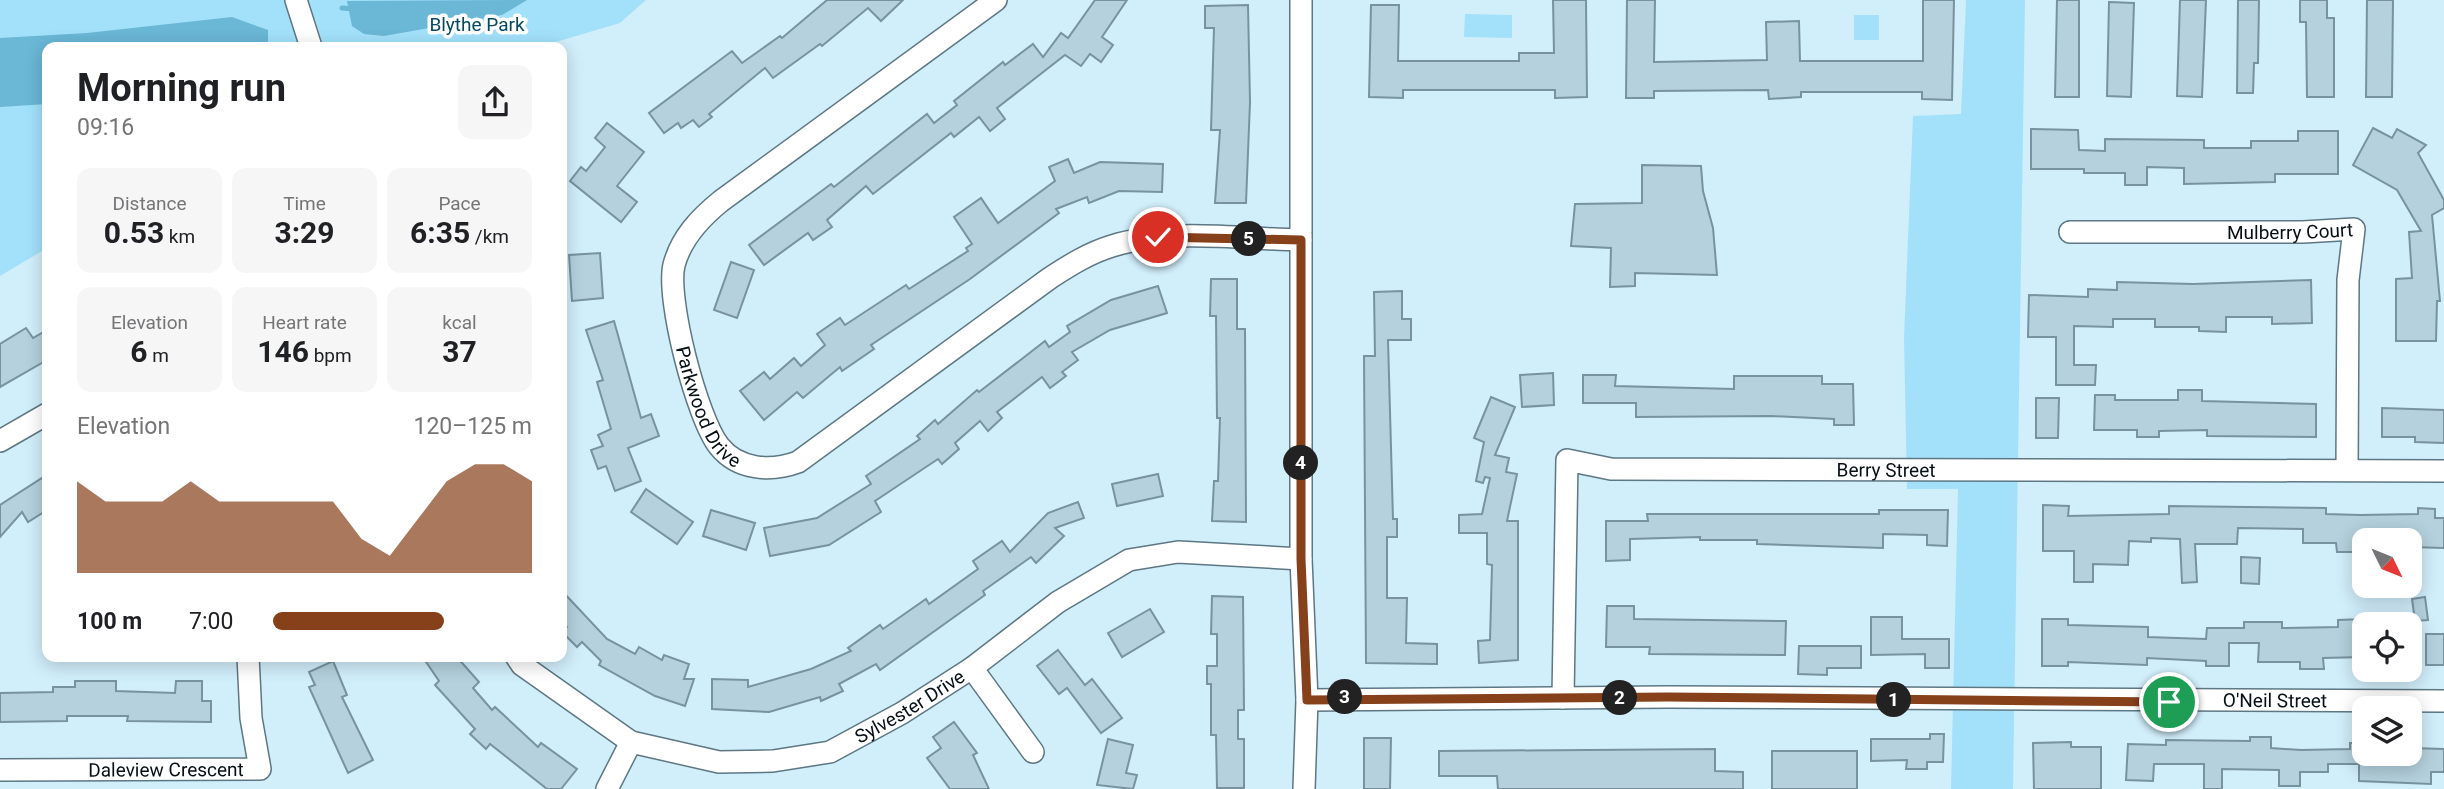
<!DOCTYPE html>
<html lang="en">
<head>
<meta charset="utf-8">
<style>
	:root { --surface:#fff; --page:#f6f6f6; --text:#202124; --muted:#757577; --accent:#86401a }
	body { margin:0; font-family:Roboto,sans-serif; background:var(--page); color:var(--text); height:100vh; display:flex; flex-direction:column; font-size:26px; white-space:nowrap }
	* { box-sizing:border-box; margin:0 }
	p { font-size:23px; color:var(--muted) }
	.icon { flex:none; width:38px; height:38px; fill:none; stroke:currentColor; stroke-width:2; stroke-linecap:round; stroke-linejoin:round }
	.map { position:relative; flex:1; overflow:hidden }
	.panel { position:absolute; left:42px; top:42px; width:525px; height:620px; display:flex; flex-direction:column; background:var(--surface); border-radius:14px; box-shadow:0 4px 18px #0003 }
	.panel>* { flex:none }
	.needle { width:46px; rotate:133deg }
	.fabs { position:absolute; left:2352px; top:528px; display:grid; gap:14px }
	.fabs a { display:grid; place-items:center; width:70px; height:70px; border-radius:14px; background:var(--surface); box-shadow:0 4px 18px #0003; font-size:35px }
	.pin { position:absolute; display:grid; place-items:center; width:60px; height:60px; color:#fff; margin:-30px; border:4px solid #fff; border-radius:50%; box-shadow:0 2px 7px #0007 }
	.km { position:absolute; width:35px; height:35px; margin:-18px; border-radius:50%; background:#222; color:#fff; font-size:19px; line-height:35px; text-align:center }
	.round { display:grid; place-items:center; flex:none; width:74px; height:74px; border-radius:14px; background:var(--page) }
	.headline { display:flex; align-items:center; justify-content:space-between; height:119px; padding:0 35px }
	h1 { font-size:38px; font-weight:700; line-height:52px }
	.stats { display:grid; grid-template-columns:repeat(3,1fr); gap:10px; height:119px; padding:7px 35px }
	.stats div { display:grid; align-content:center; border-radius:14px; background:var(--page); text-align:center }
	.stats b { font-size:30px; font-weight:700 }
	.stats small { font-size:19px; font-weight:400 }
	.stats p { font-size:19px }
	.chart { height:196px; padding:14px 35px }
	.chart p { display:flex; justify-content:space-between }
	.chart svg { width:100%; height:126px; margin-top:7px; fill:var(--accent); opacity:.7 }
	ul { padding:0 35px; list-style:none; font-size:23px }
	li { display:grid; grid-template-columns:112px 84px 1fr; align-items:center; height:52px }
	li i { height:18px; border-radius:9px; background:var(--accent) }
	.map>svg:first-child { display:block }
</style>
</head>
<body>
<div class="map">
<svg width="2444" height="789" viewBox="0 0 2444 789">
	<rect width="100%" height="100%" fill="#d1eefb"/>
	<g fill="#a3e1fb">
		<path d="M0,0H286L301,47H47V248L0,276Z"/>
		<path d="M308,0H646L620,23L539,47H324Z"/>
		<path d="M1966,0H2025L2013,789H1951L1958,489H1907L1904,338L1913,116L1961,114Z"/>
		<path d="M1465,14L1512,15V38L1464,37Z"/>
		<rect x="1854" y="15" width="25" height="25"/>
	</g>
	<g fill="#6ab7d6">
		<path d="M527,0L502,15L384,36L364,34L352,26L347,1Z"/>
		<path d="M232,17L268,30V47H47V104L0,107V38L87,33Z"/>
	</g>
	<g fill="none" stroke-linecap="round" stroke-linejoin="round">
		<path stroke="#6ab7d6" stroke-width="5" d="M342,8L354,9"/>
	</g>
	<g fill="#b4d1dd" stroke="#78939f" stroke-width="2">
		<path d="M827,0H903L881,21L868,8L822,46L820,44L773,78L765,68L709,114L712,117L699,127L693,120L681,128L678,123L664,133L649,113L732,51L742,63L780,36L782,38Z"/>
		<path d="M1095,0H1127L1102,37L1113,45L1101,62L1090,54L1081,66L1065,55L997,108L1005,119L990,131L979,117L954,137L951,133L873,194L866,186L827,220L832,227L813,240L808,233L764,265L749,245L831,184L834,187L927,114L934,123L957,105L954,101L1003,62L1005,65L1033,44L1043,57L1061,33L1068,38Z"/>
		<path d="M1553,0H1586L1587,97L1555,98V90H1403V98L1369,97L1371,5H1399L1398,61H1519V53H1554Z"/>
		<path d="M1627,0H1655L1654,62L1767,60L1766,22L1799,21L1800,61H1923V0H1954L1952,100L1922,99V92H1801V97L1769,99L1768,90L1654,91V98H1626Z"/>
		<path d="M2057,0H2079V97H2055Z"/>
		<path d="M2180,0H2206L2202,97L2177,96Z"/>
		<path d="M2238,0H2259L2258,63H2254L2253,93H2237Z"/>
		<path d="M2300,0H2327V18H2334V97H2307L2306,22H2300Z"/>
		<path d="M2367,0H2393L2392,97H2366Z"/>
		<path d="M2109,2L2134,3L2131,97L2107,96Z"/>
		<path d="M1248,5L1250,102L1246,203H1215L1220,130H1211L1214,28H1205V6Z"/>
		<path d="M607,123L644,152L617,186L637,202L621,222L570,181L581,167L586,171L605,147L595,138Z"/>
		<path d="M2373,128L2392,138L2397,129L2426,145L2418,153L2444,200V208L2432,215L2440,301H2437L2436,341H2396V279L2412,278L2409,232L2421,231L2397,190L2353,165Z"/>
		<path d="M2031,129L2078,130L2079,150L2105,151V139L2204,140V148H2251V141H2298V131H2338V174H2275V182L2184,184V168L2147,167V185H2125V173H2084V169H2031Z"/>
		<path d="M1068,159L1074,173L1100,162L1163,164L1162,192L1119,191L1089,203L1087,197L1056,209L1059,213L970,279L871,345L874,349L842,371L840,367L803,398L797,392L764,420L740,391L764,372L770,379L794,358L801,366L825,345L817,334L840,318L845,325L906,285L909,289L968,251L966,248L972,244L954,217L981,198L998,223L1055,181L1049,167Z"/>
		<path d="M1642,165L1701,166L1703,191L1713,228L1717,275L1635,273V286L1610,287L1611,248L1571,246L1575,204L1642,203Z"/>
		<path d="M600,253L603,298L572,301L569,255Z"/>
		<path d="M731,262L754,270L737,318L714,310Z"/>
		<path d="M1211,279H1237V329H1245L1246,522L1212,521L1214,481H1218L1220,418H1217L1216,316H1210Z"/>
		<path d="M2311,280L2312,323L2272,324V317H2226V332L2199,331V327H2155V319H2113V327L2074,326V365H2096L2095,385H2056V337H2028L2029,295L2088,297V289L2117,290V282L2193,284Z"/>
		<path d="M1158,286L1167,313L1110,330L1072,352L1078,360L1062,372L1066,376L1050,388L1042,377L997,412L1002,418L988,431L980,421L955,443L959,449L942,464L938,459L875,501L881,512L829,545L770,556L764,528L817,518L871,484L866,476L920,439L917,436L935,420L938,424L977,390L979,392L1045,341L1049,347L1070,332L1067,326L1111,300Z"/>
		<path d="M1402,291V319H1411V340H1388L1393,519H1397V537H1387V598H1407L1406,643L1437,644V664L1366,663L1364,356H1375L1374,292Z"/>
		<path d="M614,321L641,418L651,414L659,436L628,448L641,481L615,491L606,466L598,469L591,450L603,446L598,435L611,429L597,382L603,380L586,330Z"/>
		<path d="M26,328L33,338L47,330V360L0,387V344Z"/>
		<path d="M1553,373L1554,405L1522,407L1520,375Z"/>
		<path d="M1583,375H1616L1615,386L1734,389V376H1822V384H1853L1854,425H1834V419L1771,416L1636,417V403H1583Z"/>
		<path d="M2178,390H2202V401L2316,404V437L2207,436V430L2159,431V437H2137V430H2094L2095,395H2115V400H2178Z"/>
		<path d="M1491,397L1515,407L1495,455L1509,458L1506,472L1517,474L1507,521H1518V660L1479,663L1478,641L1490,640L1492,565L1487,564V533H1459V515L1482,514L1490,478L1485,477L1483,483L1476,481L1484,442L1474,438Z"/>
		<path d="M2036,398H2059L2058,438H2036Z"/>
		<path d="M2382,408L2444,410V443L2415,442V437H2382Z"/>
		<path d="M1158,474L1163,496L1117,506L1112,484Z"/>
		<path d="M42,478L47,486V510L28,522L22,512L0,537V505Z"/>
		<path d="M646,489L693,522L677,544L631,512Z"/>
		<path d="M1078,502L1084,518L1055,528L1064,536L1036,563L1031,557L983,591L985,595L880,670L876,664L839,684L843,691L821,701L820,697L769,712L712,709V679L748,680V687L811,669L851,651L848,648L880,625L883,629L926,599L929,604L978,569L973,561L1002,541L1010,552L1048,513Z"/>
		<path d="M2043,505L2069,506L2068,516L2169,514V506L2326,508V514L2360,515L2418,514V508L2435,509V518H2444V548L2410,547V541H2361V552H2337L2336,543H2303V529L2238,528L2237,544H2195L2197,582L2182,583L2180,539L2151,538V542L2129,541L2128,565L2093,564V582H2074V551H2043Z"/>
		<path d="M711,510L755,523L746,550L703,536Z"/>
		<path d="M1879,510H1948L1947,546L1927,545V535L1883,534V548L1757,544V540H1700V537L1630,539V560L1606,561V521H1648L1647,514H1879Z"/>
		<path d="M2241,557L2260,558L2259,584L2241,583Z"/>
		<path d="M562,591L607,639L635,654L639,647L662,660L664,655L689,664L684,679H694L685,706L655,696L599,665L601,661L582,642L577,647L562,632L567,627L562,621Z"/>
		<path d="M1212,596L1243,597L1244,710H1238V739H1244V788H1217L1216,735H1211V684H1207V666H1217V634H1211Z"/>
		<path d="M2425,597L2428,620L2415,621L2412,599Z"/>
		<path d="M1607,606H1634V619L1786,621L1785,655L1649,654L1650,647H1606Z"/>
		<path d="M1150,609L1164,632L1122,657L1108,633Z"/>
		<path d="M1871,617H1902V639H1949V668H1925V654L1871,655Z"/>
		<path d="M2042,619H2068V625L2148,627V637L2206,639L2207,628H2244V622H2282V628L2338,627V620L2364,619V657L2323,658L2324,669H2300V662H2258L2259,643H2229V666H2206V661L2147,658V665L2068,662V666H2042Z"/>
		<rect x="2426" y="634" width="18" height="31"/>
		<path d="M1799,646H1861V668H1827V675L1798,674Z"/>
		<path d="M1058,650L1085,685L1092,679L1122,718L1101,733L1067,688L1059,694L1037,666Z"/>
		<path d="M422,656H456L479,682L473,688L492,710L495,707L538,747L541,743L577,769L561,789H547L490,744L486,749L470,734L475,729L435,685L439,681Z"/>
		<path d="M333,661L347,695L342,697L373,760L348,773L309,687L315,685L309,672Z"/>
		<path d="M75,681H116V691L175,693L176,681H202V701H211V722L127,721L128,716H67V721L0,722V693L53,692V687H75Z"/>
		<path d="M954,722L977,753L973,755L989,789H950L927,758L941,748L933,737Z"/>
		<path d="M1930,734H1944L1943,762H1927V769H1906L1907,760L1871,761V739H1930Z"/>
		<path d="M2250,737H2271V748L2301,750L2350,749V743H2364V754H2412V748L2444,749V772H2431V784L2359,781V764H2328V772H2300V786H2279V770L2222,769V789H2204V764H2154L2153,781L2126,780L2128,744L2166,745V740L2250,741Z"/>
		<path d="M1364,738H1391L1390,789H1364Z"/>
		<path d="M1108,739L1133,745L1126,773L1137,775L1133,789L1097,785Z"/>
		<path d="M2071,742V747H2101V789H2034L2033,743Z"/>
		<path d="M1715,749V771L1743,772V789H1498L1497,776H1439V751Z"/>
		<rect x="1772" y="751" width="85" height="38"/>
	</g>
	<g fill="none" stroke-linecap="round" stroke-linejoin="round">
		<defs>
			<g id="minor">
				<path d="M296,0L311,47"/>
				<path id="s1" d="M996,0L721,201C700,218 681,238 674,265C666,299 697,418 719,446C738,470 771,472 798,462L1050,278C1070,265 1089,253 1112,246C1167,228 1242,239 1301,240"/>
				<path d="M1301,0V559L1307,700L1304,789"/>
				<path id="s2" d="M2070,232H2303L2354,229L2348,280L2347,470"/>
				<path d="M0,441L47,414"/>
				<path id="s3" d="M516,656L522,665L631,742L719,762L773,761L830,752L902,713L972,668L1058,602L1129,560L1178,552L1301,559"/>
				<path d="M972,668L1033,752"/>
				<path id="s4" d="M1563,698L1567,460L1611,469L2444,471"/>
				<path id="s5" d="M1307,700L1668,697L2444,701"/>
				<path id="s6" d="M0,770L260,769L251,718L248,656"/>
				<path d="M607,789L631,742"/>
			</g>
		</defs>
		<use href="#minor" stroke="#5d7783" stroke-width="24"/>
		<use href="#minor" stroke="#fff" stroke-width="21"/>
	</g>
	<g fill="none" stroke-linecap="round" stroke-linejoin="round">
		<defs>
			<path id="route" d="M1158,237L1301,240V559L1307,700L1668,697L2169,702"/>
		</defs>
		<use href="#route" stroke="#fff" stroke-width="14"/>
		<use href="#route" stroke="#86401a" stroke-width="9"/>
	</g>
	<g text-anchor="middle" stroke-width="7" stroke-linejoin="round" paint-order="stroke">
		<g font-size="19" fill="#054a60" stroke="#fff">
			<text x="477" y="31">Blythe Park</text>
		</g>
		<g font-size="19" fill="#061014" stroke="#fff">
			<text dy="7" stroke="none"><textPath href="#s2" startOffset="220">Mulberry Court</textPath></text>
			<text dy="7" stroke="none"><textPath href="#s1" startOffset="570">Parkwood Drive</textPath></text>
			<text dy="7" stroke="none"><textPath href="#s4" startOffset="558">Berry Street</textPath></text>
			<text dy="7" stroke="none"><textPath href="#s5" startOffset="968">O'Neil Street</textPath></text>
			<text dy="7" stroke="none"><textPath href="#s3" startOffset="438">Sylvester Drive</textPath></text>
			<text dy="7" stroke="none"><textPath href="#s6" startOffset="166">Daleview Crescent</textPath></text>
		</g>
	</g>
</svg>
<div class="fabs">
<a><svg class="needle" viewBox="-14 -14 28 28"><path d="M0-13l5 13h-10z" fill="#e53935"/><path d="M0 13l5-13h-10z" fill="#757577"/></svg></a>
<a><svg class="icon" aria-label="locate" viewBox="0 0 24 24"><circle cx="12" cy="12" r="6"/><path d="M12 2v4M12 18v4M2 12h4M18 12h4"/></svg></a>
<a><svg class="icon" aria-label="layers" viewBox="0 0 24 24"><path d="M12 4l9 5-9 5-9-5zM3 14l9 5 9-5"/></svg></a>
</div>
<div class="pin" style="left:2169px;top:702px;background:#1e9e55"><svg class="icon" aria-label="arrive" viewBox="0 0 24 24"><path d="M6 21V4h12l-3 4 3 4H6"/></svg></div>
<div class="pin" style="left:1158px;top:237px;background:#d93025"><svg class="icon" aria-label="check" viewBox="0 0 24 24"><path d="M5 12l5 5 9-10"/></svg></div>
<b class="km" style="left:1894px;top:700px">1</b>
<b class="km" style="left:1620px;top:698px">2</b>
<b class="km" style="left:1345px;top:697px">3</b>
<b class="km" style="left:1301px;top:463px">4</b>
<b class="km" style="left:1249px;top:239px">5</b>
<section class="panel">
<div class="headline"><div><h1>Morning run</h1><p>09:16</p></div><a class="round"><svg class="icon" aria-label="share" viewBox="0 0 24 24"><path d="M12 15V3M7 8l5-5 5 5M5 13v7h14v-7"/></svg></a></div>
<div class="stats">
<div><p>Distance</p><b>0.53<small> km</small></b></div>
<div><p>Time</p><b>3:29</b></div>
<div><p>Pace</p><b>6:35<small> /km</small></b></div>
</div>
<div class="stats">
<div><p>Elevation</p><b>6<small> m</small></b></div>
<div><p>Heart rate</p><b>146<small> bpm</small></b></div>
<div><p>kcal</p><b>37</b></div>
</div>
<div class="chart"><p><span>Elevation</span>120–125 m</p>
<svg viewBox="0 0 160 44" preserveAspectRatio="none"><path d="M0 44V12L10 19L20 19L30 19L40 12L50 19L60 19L70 19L80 19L90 19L100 32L110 38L120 25L130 12L140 6L150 6L160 12V44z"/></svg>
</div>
<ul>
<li><b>100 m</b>7:00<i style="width:66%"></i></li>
</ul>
</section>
</div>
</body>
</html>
